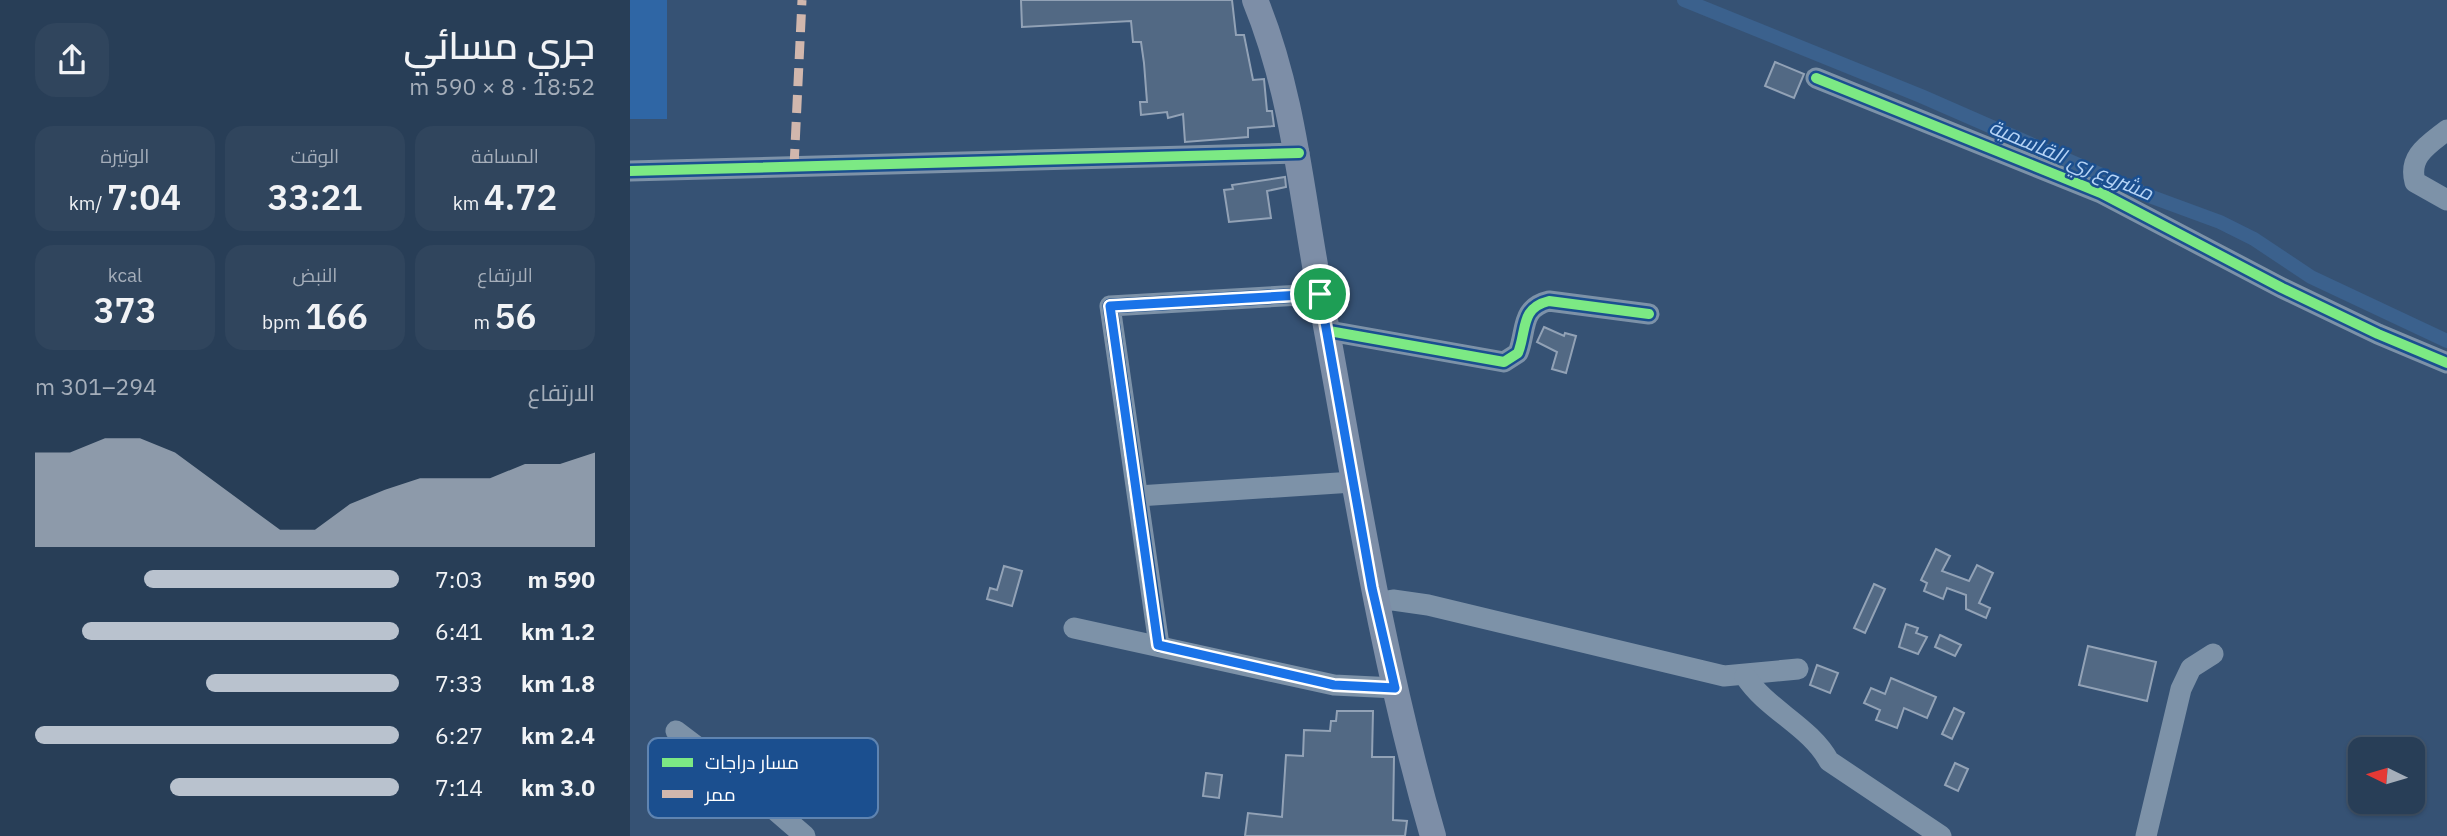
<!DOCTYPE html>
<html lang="ar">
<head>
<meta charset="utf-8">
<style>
	:root { --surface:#283e57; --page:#30455d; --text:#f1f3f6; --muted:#a5aeba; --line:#44576d; --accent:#b9c2ce }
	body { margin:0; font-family:"IBM Plex Sans",Cairo,sans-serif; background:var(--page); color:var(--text); direction:rtl; height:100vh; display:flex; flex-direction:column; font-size:26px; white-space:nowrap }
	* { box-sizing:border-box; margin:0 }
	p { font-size:23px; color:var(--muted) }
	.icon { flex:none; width:38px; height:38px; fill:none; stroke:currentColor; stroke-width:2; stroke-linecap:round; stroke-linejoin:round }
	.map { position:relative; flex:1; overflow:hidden; direction:ltr }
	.details { display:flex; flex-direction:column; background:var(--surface); width:630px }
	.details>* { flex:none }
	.needle { width:46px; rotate:275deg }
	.tools { position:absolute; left:1718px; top:737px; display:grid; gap:14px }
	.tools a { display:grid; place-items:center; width:77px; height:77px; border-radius:14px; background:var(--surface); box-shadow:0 2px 5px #0004,0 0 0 2px var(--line); font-size:35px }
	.pin { position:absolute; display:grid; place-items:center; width:60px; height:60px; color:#fff; margin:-30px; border:4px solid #fff; border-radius:50%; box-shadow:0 2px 7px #0007 }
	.round { display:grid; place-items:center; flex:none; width:74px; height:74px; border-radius:21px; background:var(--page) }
	.headline { display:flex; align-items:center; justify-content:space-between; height:119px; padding:0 35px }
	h1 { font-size:38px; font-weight:600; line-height:52px }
	.figures { display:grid; grid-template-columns:repeat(3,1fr); gap:10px; height:119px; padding:7px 35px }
	.figures div { display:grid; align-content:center; border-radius:18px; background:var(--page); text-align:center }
	.figures b { font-size:35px; font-weight:600 }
	.figures small { font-size:19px; font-weight:400 }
	.figures p { font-size:19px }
	.chart { height:196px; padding:14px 35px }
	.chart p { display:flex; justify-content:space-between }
	.chart svg { width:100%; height:126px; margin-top:7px; fill:var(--accent); opacity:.7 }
	ul { padding:0 35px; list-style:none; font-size:23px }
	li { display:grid; grid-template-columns:112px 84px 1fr; align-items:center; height:52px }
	li i { height:18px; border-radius:9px; background:var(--accent) }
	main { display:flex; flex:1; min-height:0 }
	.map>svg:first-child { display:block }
</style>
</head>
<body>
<main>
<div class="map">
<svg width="1817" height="836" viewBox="0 0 1817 836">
	<rect width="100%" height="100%" fill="#365274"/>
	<rect fill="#2f66a5" x="0" y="0" width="37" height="119"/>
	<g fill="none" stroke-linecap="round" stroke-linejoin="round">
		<path stroke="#3b618d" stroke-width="14" d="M1054,0L1291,96L1522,197L1590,222L1624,239L1681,277L1817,341"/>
	</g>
	<g fill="#526984" stroke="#92a2b6" stroke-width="2">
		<path d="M391,0H602L606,35H614L623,80L634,79L637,111H642L644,126L618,128V137L555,142L553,114L538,118L537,112L511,115L510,102H517L514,63L511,42H503L501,21L392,27Z"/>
		<path d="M1145,62L1174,74L1164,98L1135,86Z"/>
		<path d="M655,177L656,187L637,191L641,218L599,222L594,190L603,189L602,185Z"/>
		<path d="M914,327L934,336L935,333L946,336L936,373L922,369L927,352L907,342Z"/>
		<path d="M1306,549L1320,556L1312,571L1339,581L1347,565L1363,573L1349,603L1360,608L1356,618L1336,609V595L1317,588L1313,599L1294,591L1297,583L1291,580Z"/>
		<path d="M374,566L392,571L382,606L357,599L360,588L367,590Z"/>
		<path d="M1244,584L1255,589L1235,633L1224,628Z"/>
		<path d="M1276,624L1288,628L1286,633L1297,637L1288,654L1269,647Z"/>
		<path d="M1310,635L1331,645L1325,656L1305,647Z"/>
		<path d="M1458,646L1526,662L1517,701L1449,685Z"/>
		<path d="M1187,665L1208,673L1200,693L1180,685Z"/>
		<path d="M1261,678L1306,697L1297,718L1274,708L1267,728L1246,720L1250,710L1234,703L1241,688L1255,694Z"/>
		<path d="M1324,708L1334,713L1322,739L1312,734Z"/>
		<path d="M707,711H743L742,757H764L763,820L777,821L775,836H615L618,813L652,817L656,755L673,756L674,730L700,731L701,721H706Z"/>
		<path d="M1325,763L1338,769L1328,791L1315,785Z"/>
		<path d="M576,773L592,775L589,798L573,796Z"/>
	</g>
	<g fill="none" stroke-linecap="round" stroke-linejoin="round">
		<g stroke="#7d92a8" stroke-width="21">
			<path d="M1186,78L1471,193L1652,288L1748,334L1817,363"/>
			<path d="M1817,130C1798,145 1778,156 1785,182L1817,200"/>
			<path d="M0,171L669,153"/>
			<path d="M699,331L874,362L888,353C897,330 890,308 919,301L1019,314"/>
			<path d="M508,496L723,482"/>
			<path d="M745,603L763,600L798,605L1094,676L1168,669"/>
			<path d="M444,628L704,685L765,688"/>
			<path d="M529,645L480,306L690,294"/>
			<path d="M1115,676C1137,710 1180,726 1199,761L1311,836"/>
			<path d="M46,731L103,774L175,836"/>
			<path d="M1516,836L1551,689L1561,668L1583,654"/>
		</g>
		<path stroke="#7d8ea7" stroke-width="26" d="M625,0C664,95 671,194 690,293C724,476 751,657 803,836"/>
		<path stroke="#d1b7ad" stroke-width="9" stroke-dasharray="18 9" stroke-linecap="butt" d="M164,167L172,0"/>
		<defs>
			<g id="cycleway">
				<path d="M1186,78L1471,193L1652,288L1748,334L1817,363"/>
				<path d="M0,171L669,153"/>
				<path d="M699,331L874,362L888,353C897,330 890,308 919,301L1019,314"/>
				<path d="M529,645L480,306L690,294"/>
			</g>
		</defs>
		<use href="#cycleway" stroke="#1b4f8f" stroke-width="15"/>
		<use href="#cycleway" stroke="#7ce984" stroke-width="10"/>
	</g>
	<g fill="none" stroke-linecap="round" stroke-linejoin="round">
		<defs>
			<path id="route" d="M690,294L742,588L765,688L704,685L528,645L480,306Z"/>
		</defs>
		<use href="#route" stroke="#fff" stroke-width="14"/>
		<use href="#route" stroke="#1a73e8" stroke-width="9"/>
	</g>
	<g text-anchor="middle" stroke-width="5" stroke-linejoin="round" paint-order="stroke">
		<g font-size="21" font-style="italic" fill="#b5d3f5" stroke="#1b4f8f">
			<text transform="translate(1441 160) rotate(23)" y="7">مشروع ري القاسمية</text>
		</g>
	</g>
	<rect x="18" y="738" width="230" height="80" rx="10" fill="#1b4f8f" stroke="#5f84b1" stroke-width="2"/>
	<rect x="32" y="758" width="31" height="9" fill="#7ce984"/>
	<rect x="32" y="790" width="31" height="8" fill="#d1b7ad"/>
	<g font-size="19" fill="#fff">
		<text x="75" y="769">مسار دراجات</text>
		<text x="75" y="801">ممر</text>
	</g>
</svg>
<div class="tools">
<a><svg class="needle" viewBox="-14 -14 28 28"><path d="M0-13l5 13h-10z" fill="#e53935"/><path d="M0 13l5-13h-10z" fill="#a5aeba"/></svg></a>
</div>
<div class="pin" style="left:690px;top:294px;background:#1e9e55"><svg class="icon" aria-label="arrive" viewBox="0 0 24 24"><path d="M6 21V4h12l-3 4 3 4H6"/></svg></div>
</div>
<section class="details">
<div class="headline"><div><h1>جري مسائي</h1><p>18:52 · 8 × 590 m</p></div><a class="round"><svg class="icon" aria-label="share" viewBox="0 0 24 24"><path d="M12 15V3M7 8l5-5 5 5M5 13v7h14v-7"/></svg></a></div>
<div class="figures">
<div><p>المسافة</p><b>4.72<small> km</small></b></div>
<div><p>الوقت</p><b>33:21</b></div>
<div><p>الوتيرة</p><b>7:04<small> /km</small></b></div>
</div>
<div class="figures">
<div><p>الارتفاع</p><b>56<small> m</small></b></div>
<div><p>النبض</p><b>166<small> bpm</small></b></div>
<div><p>kcal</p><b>373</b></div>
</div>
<div class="chart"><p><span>الارتفاع</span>294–301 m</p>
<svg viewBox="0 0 160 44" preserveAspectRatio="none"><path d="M0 44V11L10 11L20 6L30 6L40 11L50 20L60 29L70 38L80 38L90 29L100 24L110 20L120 20L130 20L140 15L150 15L160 11V44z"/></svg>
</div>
<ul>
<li><b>590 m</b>7:03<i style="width:70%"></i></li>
<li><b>1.2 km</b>6:41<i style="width:87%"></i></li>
<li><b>1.8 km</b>7:33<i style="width:53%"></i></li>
<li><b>2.4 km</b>6:27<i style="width:100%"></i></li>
<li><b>3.0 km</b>7:14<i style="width:63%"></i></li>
</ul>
</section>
</main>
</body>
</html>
